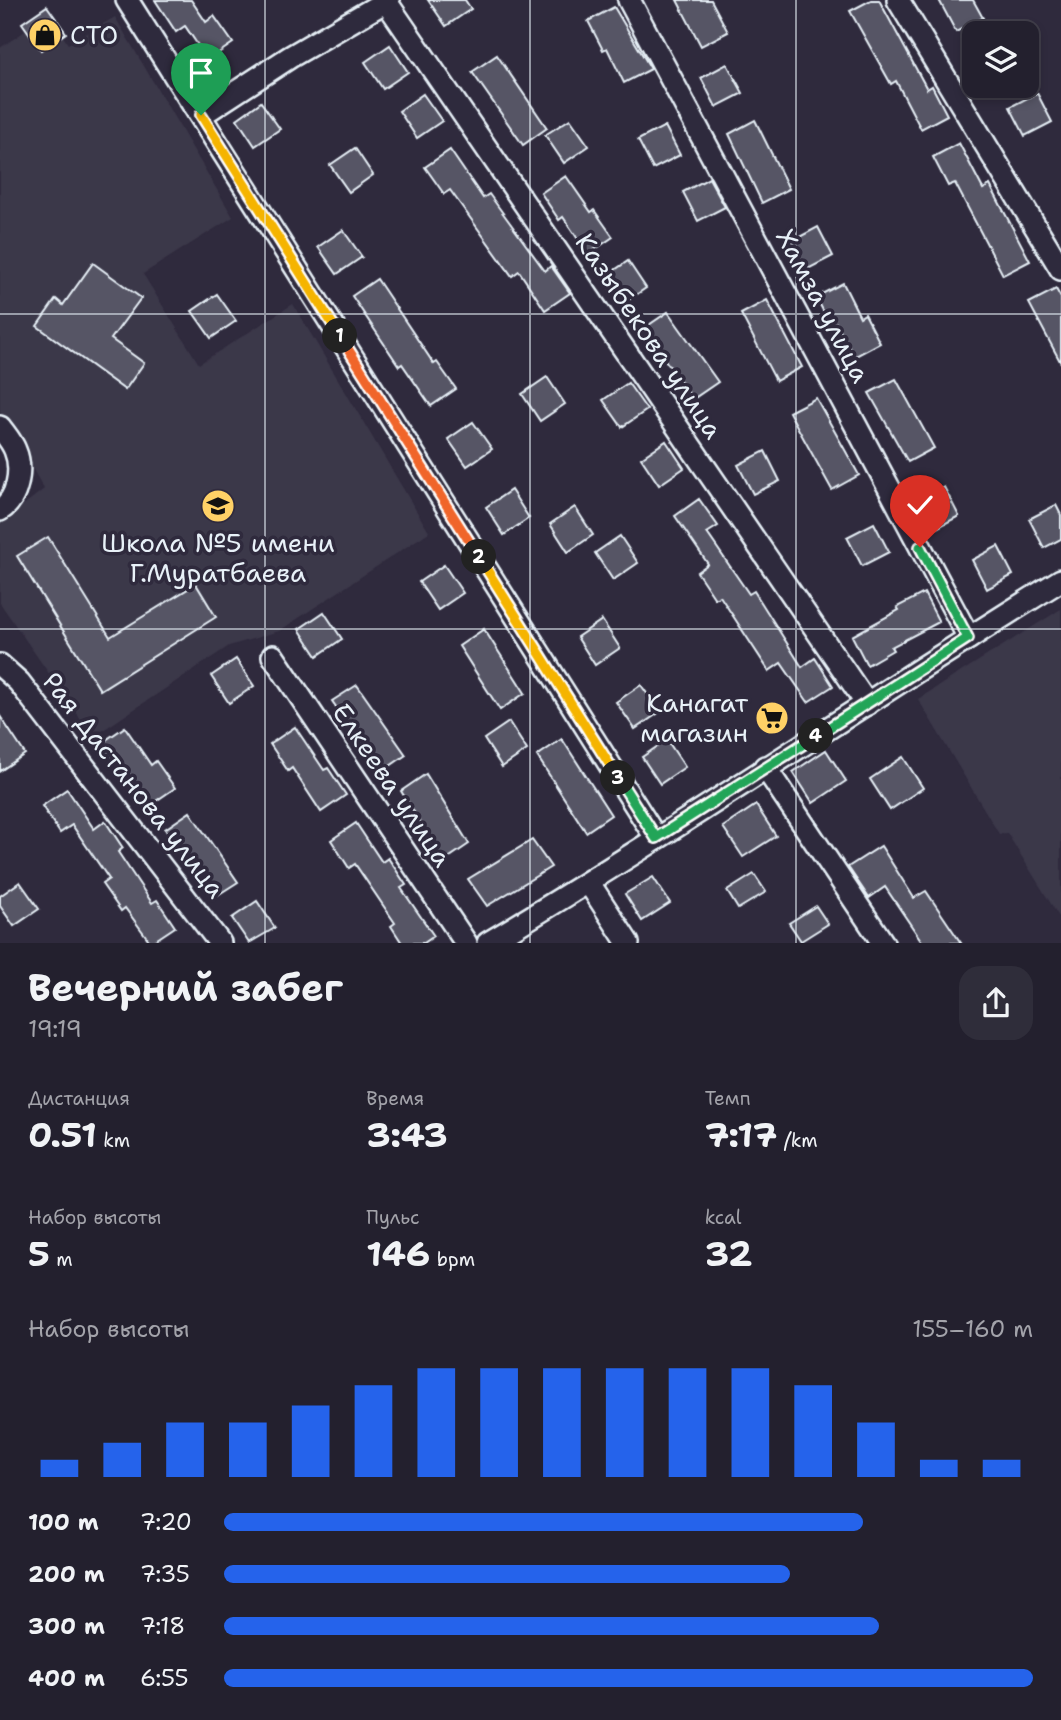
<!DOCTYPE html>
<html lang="ru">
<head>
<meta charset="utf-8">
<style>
	:root { --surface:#23202e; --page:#2f2d3a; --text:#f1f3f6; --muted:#a3a3aa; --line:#403e4a; --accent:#2563eb }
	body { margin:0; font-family:"Shantell Sans",sans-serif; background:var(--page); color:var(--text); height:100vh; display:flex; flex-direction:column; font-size:26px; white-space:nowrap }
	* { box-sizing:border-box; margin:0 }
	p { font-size:23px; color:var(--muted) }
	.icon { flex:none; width:38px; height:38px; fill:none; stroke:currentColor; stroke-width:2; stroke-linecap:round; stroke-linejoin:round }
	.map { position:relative; height:943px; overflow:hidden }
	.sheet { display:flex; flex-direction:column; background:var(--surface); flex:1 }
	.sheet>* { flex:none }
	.tools { position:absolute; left:962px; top:21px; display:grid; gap:14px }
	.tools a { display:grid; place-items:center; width:77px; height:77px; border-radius:14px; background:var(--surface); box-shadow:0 4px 10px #0003,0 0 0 2px var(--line); font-size:35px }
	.pin { position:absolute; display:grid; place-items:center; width:60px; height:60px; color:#fff; margin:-72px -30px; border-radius:50% 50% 50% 0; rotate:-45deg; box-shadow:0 0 7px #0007 }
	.pin .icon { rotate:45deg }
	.km { position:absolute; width:35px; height:35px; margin:-18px; border-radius:50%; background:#222; color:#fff; font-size:19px; line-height:35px; text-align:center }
	.round { display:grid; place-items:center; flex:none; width:74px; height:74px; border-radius:21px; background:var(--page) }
	.head { display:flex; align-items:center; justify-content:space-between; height:119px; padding:0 28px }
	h1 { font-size:38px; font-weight:700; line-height:52px }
	.metrics { display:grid; grid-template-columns:repeat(3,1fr); gap:10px; height:119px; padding:7px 28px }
	.metrics div { display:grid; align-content:center }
	.metrics b { font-size:35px; font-weight:700 }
	.metrics small { font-size:19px; font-weight:400 }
	.metrics p { font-size:19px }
	.chart { height:196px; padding:14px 28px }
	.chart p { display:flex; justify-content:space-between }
	.chart svg { width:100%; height:126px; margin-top:7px; stroke:var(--accent); stroke-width:6 }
	ul { padding:0 28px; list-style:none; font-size:23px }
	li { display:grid; grid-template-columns:112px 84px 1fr; align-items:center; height:52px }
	li i { height:18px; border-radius:9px; background:var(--accent) }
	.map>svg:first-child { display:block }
</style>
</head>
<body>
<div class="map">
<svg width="1061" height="943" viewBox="0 0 1061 943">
	<rect width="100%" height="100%" fill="#2f2a3d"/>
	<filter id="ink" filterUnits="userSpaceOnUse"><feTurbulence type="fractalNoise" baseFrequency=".0143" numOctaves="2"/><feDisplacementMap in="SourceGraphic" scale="14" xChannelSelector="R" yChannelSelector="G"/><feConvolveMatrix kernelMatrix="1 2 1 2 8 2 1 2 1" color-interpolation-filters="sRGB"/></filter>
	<g filter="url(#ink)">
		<g fill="#3b3749">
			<path d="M49,15L68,44L115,17L233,217L143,274L199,364L293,304L429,532L279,631L229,646L93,737L0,603V523L44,489L0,412V48Z"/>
			<path d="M1061,609V920L1007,833L999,834L918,699Z"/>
		</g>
		<g fill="#575565" stroke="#e8f1f8" stroke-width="2">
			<path d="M155,0H191L206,22L214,16L233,43L208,60L185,26L176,32Z"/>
			<path d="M428,0H465L471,9L446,26Z"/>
			<path d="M677,0H711L728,32L701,46Z"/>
			<path d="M871,0H879L927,89L932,86L947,115L921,129L896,81L891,84L850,11Z"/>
			<path d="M939,0H973L983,18L956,32Z"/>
			<path d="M47,6L66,33L41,50L22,23Z"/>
			<path d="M614,7L651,69L624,83L607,48L603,50L588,21Z"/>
			<path d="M390,45L408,72L383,89L365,62Z"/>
			<path d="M497,55L547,128L523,145L472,72Z"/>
			<path d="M727,64L743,93L716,107L701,78Z"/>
			<path d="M1037,93L1052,122L1025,136L1010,107Z"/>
			<path d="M423,94L442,121L417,138L399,111Z"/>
			<path d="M261,102L280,129L255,146L237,119Z"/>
			<path d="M570,119L589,146L564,163L545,135Z"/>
			<path d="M755,120L789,189L762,203L729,134Z"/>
			<path d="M665,126L680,155L653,169L638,140Z"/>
			<path d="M959,143L983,189L990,185L1030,261L1003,275L955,183L948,186L933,157Z"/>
			<path d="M355,148L373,175L349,192L330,165Z"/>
			<path d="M450,150L483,198L489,194L545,271L551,266L570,293L545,310L519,271L512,276L450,190L444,194L425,167Z"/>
			<path d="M566,176L591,212L594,210L613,237L588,254L563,217L559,220L541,193Z"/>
			<path d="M709,178L725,207L698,221L683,192Z"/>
			<path d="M818,227L833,256L806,270L792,241Z"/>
			<path d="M343,230L362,257L337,274L318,247Z"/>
			<path d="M628,261L646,288L621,305L603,278Z"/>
			<path d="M93,263L141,298L111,339L144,363L125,390L37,326L56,299L63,305Z"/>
			<path d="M377,279L434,364L437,362L456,389L431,406L402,364L399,366L352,296Z"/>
			<path d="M843,283L860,317L865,314L880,343L854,357L836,323L831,326L816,297Z"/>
			<path d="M1056,289L1061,298V363L1029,303Z"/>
			<path d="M217,294L236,321L211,338L192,311Z"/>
			<path d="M767,300L802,367L776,381L741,314Z"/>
			<path d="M668,312L718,382L693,399L643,329Z"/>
			<path d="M547,377L565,404L540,421L522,394Z"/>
			<path d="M896,379L934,448L908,462L869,393Z"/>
			<path d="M628,383L647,410L622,427L603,400Z"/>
			<path d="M816,398L859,475L832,490L789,412Z"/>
			<path d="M473,422L492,449L467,466L448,439Z"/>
			<path d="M666,441L684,468L659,485L641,458Z"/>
			<path d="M765,451L780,481L753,494L738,465Z"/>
			<path d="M944,487L959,516L933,530L917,501Z"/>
			<path d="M511,490L529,518L504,535L486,507Z"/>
			<path d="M699,499L718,526L707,533L749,594L754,591L802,667L815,658L833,686L808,702L781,663L769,671L720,596L715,599L697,572L708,564L675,516Z"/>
			<path d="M1056,505L1061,515V539L1044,548L1029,519Z"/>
			<path d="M575,507L593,535L568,552L550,524Z"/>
			<path d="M874,523L889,552L862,566L847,537Z"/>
			<path d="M620,536L638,563L613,580L595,553Z"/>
			<path d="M48,537L110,637L196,584L216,617L100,690L17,556Z"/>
			<path d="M998,546L1013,575L987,589L972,560Z"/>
			<path d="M444,565L463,593L438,610L419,582Z"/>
			<path d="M924,593L939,622L891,647L893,650L867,665L852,636L899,610L897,607Z"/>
			<path d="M324,612L342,639L317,656L299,629Z"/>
			<path d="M602,620L620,648L595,665L577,637Z"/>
			<path d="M484,629L525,693L500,710L459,646Z"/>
			<path d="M236,659L254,686L229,703L211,676Z"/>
			<path d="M357,685L406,755L381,772L332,701Z"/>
			<path d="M641,685L660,712L635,729L616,702Z"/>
			<path d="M0,716L25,754L0,771Z"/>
			<path d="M509,722L527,750L502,767L484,739Z"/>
			<path d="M125,727L151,765L156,761L175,788L150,805L124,767L118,771L100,744Z"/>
			<path d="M295,727L324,770L328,768L346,795L321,812L292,768L288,771L270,744Z"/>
			<path d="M562,739L611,815L586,832L537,756Z"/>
			<path d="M667,740L685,767L660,784L642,757Z"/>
			<path d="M826,750L846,781L813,803L793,772Z"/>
			<path d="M903,757L923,788L890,810L870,779Z"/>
			<path d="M426,774L469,844L444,861L401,791Z"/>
			<path d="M67,789L94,829L105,821L123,848L118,852L152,903L157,900L175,927L151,943L125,908L121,911L102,884L109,879L72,825L60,833L42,806Z"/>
			<path d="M756,805L776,836L743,857L723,827Z"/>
			<path d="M190,812L238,882L213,898L165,829Z"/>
			<path d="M356,823L382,862L388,858L406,885L401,888L434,936L424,943H402L391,926L395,923L355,864L349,868L331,840Z"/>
			<path d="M532,840L551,867L487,906L468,879Z"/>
			<path d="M881,846L914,898L926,891L961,943H923L885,887L869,898L848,867Z"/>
			<path d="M754,874L766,892L738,909L727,891Z"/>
			<path d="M653,877L670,903L642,921L625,894Z"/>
			<path d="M20,882L39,909L14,926L0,906V896Z"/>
			<path d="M257,901L275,928L249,943L232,918Z"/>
			<path d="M816,906L828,924L801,941L789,923Z"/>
		</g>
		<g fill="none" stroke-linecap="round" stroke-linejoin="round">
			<defs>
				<g id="minor">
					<path d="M127,0L656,838"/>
					<path d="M385,0L867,704"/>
					<path d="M629,0L969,638"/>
					<path d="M898,0L1061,269"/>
					<path d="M201,115L290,57L388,0"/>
					<path d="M0,427C5,434 12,442 15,450C23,469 18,499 0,510"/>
					<path d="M273,656L466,943"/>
					<path d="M0,665L19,682L220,943"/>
					<path d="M765,767L883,943"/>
					<path d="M589,883L628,943"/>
					<path d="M488,943C682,827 869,699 1061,580"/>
				</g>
			</defs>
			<use href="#minor" stroke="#e8f1f8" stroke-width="26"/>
			<use href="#minor" stroke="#2f2a3d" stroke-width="21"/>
		</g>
	</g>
	<g fill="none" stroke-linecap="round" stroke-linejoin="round" filter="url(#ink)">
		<defs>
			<path id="split-1" d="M201,115L340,336"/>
			<path id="split-2" d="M340,336L479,557"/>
			<path id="split-3" d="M479,557L618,778"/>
			<path id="split-4" d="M618,778L656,838L816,736"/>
			<path id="split-5" d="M816,736L968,638L920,547"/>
		</defs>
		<use href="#split-1" stroke="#fff" stroke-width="14"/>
		<use href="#split-2" stroke="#fff" stroke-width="14"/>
		<use href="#split-3" stroke="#fff" stroke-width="14"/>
		<use href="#split-4" stroke="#fff" stroke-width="14"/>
		<use href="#split-5" stroke="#fff" stroke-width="14"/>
		<use href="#split-1" stroke="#f5b400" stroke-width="9"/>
		<use href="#split-2" stroke="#f0652b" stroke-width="9"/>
		<use href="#split-3" stroke="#f5b400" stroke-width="9"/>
		<use href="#split-4" stroke="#22a559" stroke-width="9"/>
		<use href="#split-5" stroke="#22a559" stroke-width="9"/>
	</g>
	<path fill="none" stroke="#e8f1f8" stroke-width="2" stroke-opacity="0.55" d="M265,0V943M530,0V943M796,0V943M0,314H1061M0,629H1061"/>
	<defs>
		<symbol id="shop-disc" viewBox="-11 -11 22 22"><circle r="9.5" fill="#ffd166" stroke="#2f2a3d"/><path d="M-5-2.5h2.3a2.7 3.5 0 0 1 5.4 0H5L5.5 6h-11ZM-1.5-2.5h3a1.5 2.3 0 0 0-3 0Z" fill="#111"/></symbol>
		<symbol id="school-disc" viewBox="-11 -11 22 22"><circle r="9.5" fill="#ffd166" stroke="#2f2a3d"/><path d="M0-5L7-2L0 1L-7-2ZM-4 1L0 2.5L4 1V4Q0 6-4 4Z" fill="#111"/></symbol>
		<symbol id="supermarket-disc" viewBox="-11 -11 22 22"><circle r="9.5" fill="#ffd166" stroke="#2f2a3d"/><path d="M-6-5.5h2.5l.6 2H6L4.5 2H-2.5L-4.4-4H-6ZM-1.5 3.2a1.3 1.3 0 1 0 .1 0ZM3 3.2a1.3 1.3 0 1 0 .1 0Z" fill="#111"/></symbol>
	</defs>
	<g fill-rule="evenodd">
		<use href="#shop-disc" x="26" y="16" width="38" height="38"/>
		<use href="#school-disc" x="199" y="487" width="38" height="38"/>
		<use href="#supermarket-disc" x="753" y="699" width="38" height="38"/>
	</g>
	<g text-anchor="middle" stroke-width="7" stroke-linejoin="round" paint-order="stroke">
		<g font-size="26" fill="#e8f1f8" stroke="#2f2a3d" text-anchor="start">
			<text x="70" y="44">СТО</text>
			<text x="218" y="552" text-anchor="middle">Школа №5 имени<tspan x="218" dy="30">Г.Муратбаева</tspan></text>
			<text x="748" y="712" text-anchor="end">Канагат<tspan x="748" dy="30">магазин</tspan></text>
		</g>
		<g font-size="26" fill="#e8f1f8" stroke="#2f2a3d">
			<text transform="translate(823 306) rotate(62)" y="9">Хамза улица</text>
			<text transform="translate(649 336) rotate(56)" y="9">Казыбекова улица</text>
			<text transform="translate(134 785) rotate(52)" y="9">Рая Дастанова улица</text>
			<text transform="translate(392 785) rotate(56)" y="9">Елкеева улица</text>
		</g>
	</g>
</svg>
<div class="tools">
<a><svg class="icon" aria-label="layers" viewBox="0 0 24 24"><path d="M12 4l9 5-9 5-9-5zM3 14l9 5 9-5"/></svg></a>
</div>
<div class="pin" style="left:201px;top:115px;background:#1e9e55"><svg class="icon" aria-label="arrive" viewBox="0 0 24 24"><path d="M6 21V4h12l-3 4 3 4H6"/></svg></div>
<div class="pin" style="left:920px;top:547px;background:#d93025"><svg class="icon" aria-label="check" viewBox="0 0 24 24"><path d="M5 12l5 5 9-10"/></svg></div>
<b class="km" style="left:340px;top:336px">1</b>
<b class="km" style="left:479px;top:557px">2</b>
<b class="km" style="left:618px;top:778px">3</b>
<b class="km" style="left:816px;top:736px">4</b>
</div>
<section class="sheet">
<div class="head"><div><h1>Вечерний забег</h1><p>19:19</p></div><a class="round"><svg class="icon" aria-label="share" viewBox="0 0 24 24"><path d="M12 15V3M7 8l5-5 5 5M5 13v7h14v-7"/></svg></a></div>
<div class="metrics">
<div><p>Дистанция</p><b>0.51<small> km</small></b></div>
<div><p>Время</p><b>3:43</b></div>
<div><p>Темп</p><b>7:17<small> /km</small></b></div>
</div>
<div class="metrics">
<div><p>Набор высоты</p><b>5<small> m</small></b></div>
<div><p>Пульс</p><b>146<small> bpm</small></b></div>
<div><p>kcal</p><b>32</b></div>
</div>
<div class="chart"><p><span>Набор высоты</span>155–160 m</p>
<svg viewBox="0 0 160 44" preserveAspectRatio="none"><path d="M5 44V38M15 44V32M25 44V25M35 44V25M45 44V19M55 44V12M65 44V6M75 44V6M85 44V6M95 44V6M105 44V6M115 44V6M125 44V12M135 44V25M145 44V38M155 44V38"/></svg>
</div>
<ul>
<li><b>100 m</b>7:20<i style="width:79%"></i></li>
<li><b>200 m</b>7:35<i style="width:70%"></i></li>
<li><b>300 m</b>7:18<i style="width:81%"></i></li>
<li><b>400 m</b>6:55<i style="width:100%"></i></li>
</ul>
</section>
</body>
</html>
